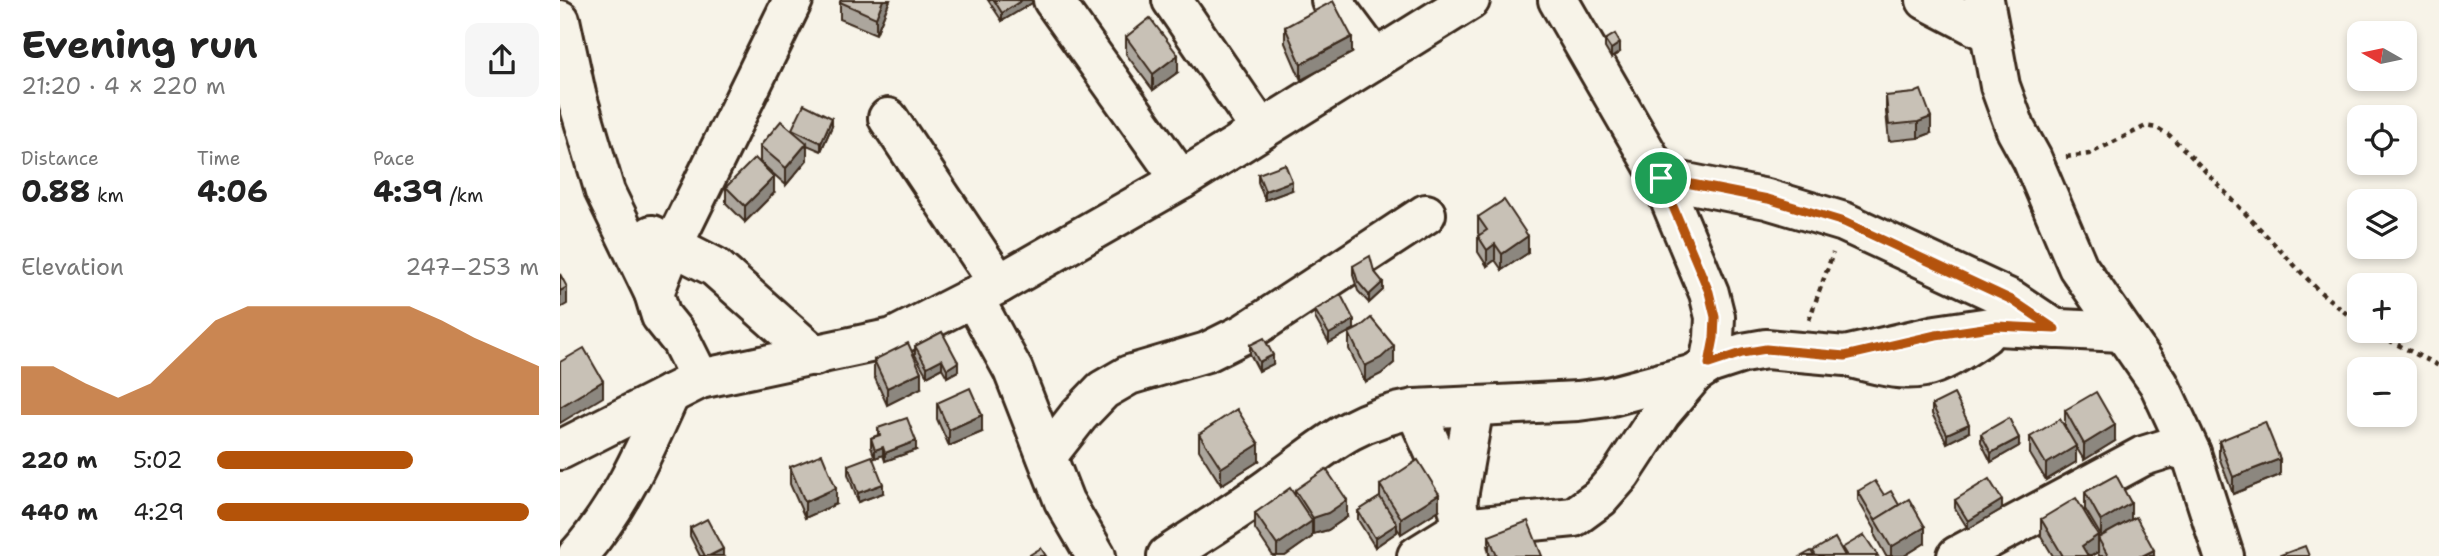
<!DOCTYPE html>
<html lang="en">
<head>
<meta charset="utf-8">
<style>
	:root { --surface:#fff; --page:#f6f6f6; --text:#222; --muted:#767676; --accent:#b45309 }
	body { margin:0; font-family:"Shantell Sans",sans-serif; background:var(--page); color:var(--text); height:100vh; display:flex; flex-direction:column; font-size:26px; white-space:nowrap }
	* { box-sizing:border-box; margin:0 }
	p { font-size:23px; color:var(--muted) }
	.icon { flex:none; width:38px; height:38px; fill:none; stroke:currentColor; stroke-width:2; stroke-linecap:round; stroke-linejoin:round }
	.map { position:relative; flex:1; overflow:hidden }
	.sheet { display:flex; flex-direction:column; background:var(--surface); width:560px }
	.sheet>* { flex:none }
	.needle { width:46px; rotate:279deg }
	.controls { position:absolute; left:1787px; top:21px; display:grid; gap:14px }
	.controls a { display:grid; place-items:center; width:70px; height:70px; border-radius:14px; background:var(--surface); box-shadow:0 4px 10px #0003; font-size:35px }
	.pin { position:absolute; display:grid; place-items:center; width:60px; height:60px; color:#fff; margin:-30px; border:4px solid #fff; border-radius:50%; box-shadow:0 2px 7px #0007 }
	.round { display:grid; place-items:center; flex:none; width:74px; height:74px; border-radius:14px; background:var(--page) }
	.overview { display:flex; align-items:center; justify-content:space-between; height:119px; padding:0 21px }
	h1 { font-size:38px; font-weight:700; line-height:52px }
	.metrics { display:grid; grid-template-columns:repeat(3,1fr); gap:10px; height:119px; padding:7px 21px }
	.metrics div { display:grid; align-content:center }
	.metrics b { font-size:30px; font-weight:700 }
	.metrics small { font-size:19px; font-weight:400 }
	.metrics p { font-size:19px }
	.chart { height:196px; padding:14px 21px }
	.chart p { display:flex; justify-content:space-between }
	.chart svg { width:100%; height:126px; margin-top:7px; fill:var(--accent); opacity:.7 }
	ul { padding:0 21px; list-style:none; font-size:23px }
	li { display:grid; grid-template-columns:112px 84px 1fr; align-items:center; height:52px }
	li i { height:18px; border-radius:9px; background:var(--accent) }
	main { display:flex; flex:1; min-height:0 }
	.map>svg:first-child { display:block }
</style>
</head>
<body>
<main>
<section class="sheet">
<div class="overview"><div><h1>Evening run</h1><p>21:20 · 4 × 220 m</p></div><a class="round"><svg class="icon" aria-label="share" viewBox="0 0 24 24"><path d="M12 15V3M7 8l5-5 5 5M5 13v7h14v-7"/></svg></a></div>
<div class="metrics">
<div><p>Distance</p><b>0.88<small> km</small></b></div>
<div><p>Time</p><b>4:06</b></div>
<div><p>Pace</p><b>4:39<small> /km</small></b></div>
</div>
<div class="chart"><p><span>Elevation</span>247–253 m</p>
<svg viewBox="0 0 160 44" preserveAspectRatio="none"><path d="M0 44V27L10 27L20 33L30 38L40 33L50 22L60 11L70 6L80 6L90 6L100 6L110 6L120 6L130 11L140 17L150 22L160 27V44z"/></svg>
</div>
<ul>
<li><b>220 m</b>5:02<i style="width:61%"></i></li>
<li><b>440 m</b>4:29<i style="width:97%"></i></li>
</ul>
</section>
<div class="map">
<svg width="1879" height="556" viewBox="0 0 1879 556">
	<rect width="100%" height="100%" fill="#f7f3e8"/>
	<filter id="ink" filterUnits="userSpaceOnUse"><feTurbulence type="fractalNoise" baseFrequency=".0143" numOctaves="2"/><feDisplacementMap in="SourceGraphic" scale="14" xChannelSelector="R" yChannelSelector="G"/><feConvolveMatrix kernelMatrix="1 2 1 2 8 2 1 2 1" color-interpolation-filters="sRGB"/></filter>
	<g filter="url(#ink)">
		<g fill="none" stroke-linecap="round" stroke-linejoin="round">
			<defs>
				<g id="minor">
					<path d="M493,0L621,180"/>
					<path d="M612,0L701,130"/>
					<path d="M771,0L815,59"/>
					<path d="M998,0L1101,178L1149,293L1155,317L1154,338L1149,364"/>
					<path d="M1366,0L1429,33"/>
					<path d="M1424,0L1440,86L1456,130L1472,159L1518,267L1599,384L1631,453L1664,556"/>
					<path d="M0,20L16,94L45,192L94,293L101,316L121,341L140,379"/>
					<path d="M328,118L439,284"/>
					<path d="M1101,178L1207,199L1284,222L1452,300L1495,329"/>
					<path d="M92,235L155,267L255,356"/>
					<path d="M94,293L113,245L233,0"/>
					<path d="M413,297L453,370L504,501L536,556"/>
					<path d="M1295,359C1359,376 1369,372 1424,335"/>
					<path d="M855,409L897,503L909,556"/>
					<path d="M0,450L140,379L333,338L439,284L621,180L910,0"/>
					<path d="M487,456L519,415L543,390L569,375L647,352L685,333L866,214"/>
					<path d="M897,503L914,406"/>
					<path d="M17,556C59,509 84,452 110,394"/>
					<path d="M607,556C641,533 677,511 710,487C762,450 789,420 855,409L1018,401L1048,397L1134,374"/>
					<path d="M857,556L902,528L1014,517L1040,498L1061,474L1101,413L1134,374L1149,364L1183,353L1206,349L1285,356L1376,335L1437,326L1562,332"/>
					<path d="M1397,556L1583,456L1612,447L1631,453"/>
				</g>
			</defs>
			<use href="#minor" stroke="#3b2a1e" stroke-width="44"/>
			<g stroke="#3b2a1e" stroke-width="4.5" stroke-dasharray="5 5" stroke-linecap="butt">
				<path d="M1506,157L1529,154L1586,126L1597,128L1609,135L1628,153L1758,290L1799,324"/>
				<path d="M1249,320L1273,253"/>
				<path d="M1811,331L1879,366"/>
			</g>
			<use href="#minor" stroke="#f7f3e8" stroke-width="38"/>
		</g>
		<g fill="#aca69d" stroke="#3b2a1e" stroke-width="2">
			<path d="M281,0H330L316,34L280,19V2Z"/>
			<path d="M428,0H472V3L442,21Z"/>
			<path d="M725,27L792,53L741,80L725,43Z"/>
			<path d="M566,37L618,72L593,90L566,54Z"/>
			<path d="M1045,40L1060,52L1051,58L1045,48Z"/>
			<path d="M1326,96L1371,133L1358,138L1329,141L1326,112Z"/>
			<path d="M272,126L261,151L247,145V160L226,185L200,162V146L232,129Z"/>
			<path d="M698,174L732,190L705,200L698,182Z"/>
			<path d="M166,187L214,193L185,222L166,203Z"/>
			<path d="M918,217L968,253L942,270L935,260L927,266L918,252V236L919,235L918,233Z"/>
			<path d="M793,266L814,271L823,290L809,303L798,291L793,275Z"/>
			<path d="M755,310L794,329L769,343L755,318Z"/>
			<path d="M799,328L834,363L821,374L805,382L789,349V333Z"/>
			<path d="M382,332L398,371L387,377L382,368L367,376L355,355V346Z"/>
			<path d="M690,345L713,364L699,371L690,354Z"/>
			<path d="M314,360L361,388L327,405L314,376Z"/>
			<path d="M377,403L422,432L389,446L377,419Z"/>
			<path d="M1372,405L1409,432L1387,443L1372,414Z"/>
			<path d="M1505,410L1555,441L1524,460L1516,447V462L1486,480L1470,454V437L1505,426Z"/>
			<path d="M318,428L356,450L325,461L323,455L315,458L311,447V438L318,435Z"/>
			<path d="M639,434L699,461L661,485L639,450Z"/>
			<path d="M1421,434L1459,446L1431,462L1421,442Z"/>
			<path d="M1659,441L1720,475L1673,494L1659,457Z"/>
			<path d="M288,465L323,493L298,502L288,474Z"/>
			<path d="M230,467L276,504L245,518L230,484Z"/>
			<path d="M820,485L879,510L841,534L837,528V532L815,547L798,520V511L820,497Z"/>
			<path d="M735,490L787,517L768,530L753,534L752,532V537L725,556H713L695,529V513L735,496Z"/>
			<path d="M1298,491L1324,495L1339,505L1365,543L1344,556H1326L1315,536V529L1298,500Z"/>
			<path d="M1525,492L1571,519L1594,556H1539L1538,552L1531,556H1493L1481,536V519L1538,537L1541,536L1525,509Z"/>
			<path d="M1395,500L1442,509L1408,529L1395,508Z"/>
			<path d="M130,528L163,556H140L130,536Z"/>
			<path d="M929,536L982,556H930L929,552Z"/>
		</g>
		<g fill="#8c877f" stroke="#3b2a1e" stroke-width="2">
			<path d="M323,0H330L316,34V18Z"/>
			<path d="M462,0H472V3L442,21V13Z"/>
			<path d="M792,37V53L741,80V64Z"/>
			<path d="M1060,43V52L1051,58V49Z"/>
			<path d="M618,55V72L593,90V74Z"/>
			<path d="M1371,117V133L1358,138V122Z"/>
			<path d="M272,118V126L261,151V143Z"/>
			<path d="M247,143V160L226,185V168Z"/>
			<path d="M214,177V193L185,222V206Z"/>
			<path d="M732,181V190L705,200V191Z"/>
			<path d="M968,236V253L942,270V254Z"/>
			<path d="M935,244V260L927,266V250Z"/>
			<path d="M823,282V290L809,303V295Z"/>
			<path d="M7,287V304L0,308V291Z"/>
			<path d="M794,320V329L769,343V334Z"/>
			<path d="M834,346V363L821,374L805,382V366Z"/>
			<path d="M713,355V364L699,371V362Z"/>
			<path d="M382,359V368L367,376V367Z"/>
			<path d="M398,362V371L387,377V369Z"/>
			<path d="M361,372V388L327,405V388Z"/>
			<path d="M43,381V397L0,423V407Z"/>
			<path d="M422,415V432L389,446V430Z"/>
			<path d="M1409,424V432L1387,443V434Z"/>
			<path d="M1555,425V441L1524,460V444Z"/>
			<path d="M1459,438V446L1431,462V453Z"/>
			<path d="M356,441V450L325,461V453Z"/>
			<path d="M699,444V461L661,485V468Z"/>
			<path d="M1516,446V462L1486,480V464Z"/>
			<path d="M323,447V455L315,458V450Z"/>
			<path d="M1720,459V475L1673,494V477Z"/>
			<path d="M323,484V493L298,502V493Z"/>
			<path d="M276,488V504L245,518V502Z"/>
			<path d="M879,494V510L841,534V518Z"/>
			<path d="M787,500V517L768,530L753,534V518Z"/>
			<path d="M1442,500V509L1408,529V521Z"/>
			<path d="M1571,503V520L1541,537V521Z"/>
			<path d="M752,521V537L725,556H717V545Z"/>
			<path d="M837,524V532L815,547V538Z"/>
			<path d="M1365,527V543L1344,556H1331V547Z"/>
			<path d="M1538,535V552L1531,556H1522V546Z"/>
			<path d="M163,549V556H149Z"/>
			<path d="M1594,550V556H1582Z"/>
		</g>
		<g fill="#c8c1b6" stroke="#3b2a1e" stroke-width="2">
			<path d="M281,0H323L316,18L280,2Z"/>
			<path d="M434,0H462L442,13Z"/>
			<path d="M773,1L792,37L741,64L725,27Z"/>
			<path d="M590,18L618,55L593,74L566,37Z"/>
			<path d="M1055,34L1060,43L1051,49L1045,40Z"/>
			<path d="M1361,90L1371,117L1358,122L1329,125L1326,96L1354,93Z"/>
			<path d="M244,104L272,118L261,143L232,129Z"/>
			<path d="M221,121L247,143L226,168L200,146Z"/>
			<path d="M195,158L214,177L185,206L166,187Z"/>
			<path d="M725,164L732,181L705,191L698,174Z"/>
			<path d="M944,200L968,236L942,254L935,244L927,250L918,236L927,230L918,217Z"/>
			<path d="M810,256L814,271L823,282L809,295L798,282L793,266Z"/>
			<path d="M0,274L7,287L0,291Z"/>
			<path d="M781,295L794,320L769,334L755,310Z"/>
			<path d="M811,318L834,346L821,358L805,366L789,333L799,328Z"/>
			<path d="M382,332L398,362L387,369L382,359L367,367L355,346Z"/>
			<path d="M704,338L713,355L699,362L690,345Z"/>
			<path d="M348,343L361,372L327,388L314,360Z"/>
			<path d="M24,348L43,381L0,407V362Z"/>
			<path d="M410,388L422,415L389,430L377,403Z"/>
			<path d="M1536,392L1555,425L1524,444L1505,410Z"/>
			<path d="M1394,394L1409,424L1387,434L1372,405Z"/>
			<path d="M677,409L699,444L661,468L639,434Z"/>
			<path d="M347,418L356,441L325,453L323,447L315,450L311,438L320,435L318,428Z"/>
			<path d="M1449,418L1459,438L1431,453L1421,434Z"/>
			<path d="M1500,419L1516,446L1486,464L1470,437Z"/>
			<path d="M1705,422L1720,459L1673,477L1659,441Z"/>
			<path d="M262,454L276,488L245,502L230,467Z"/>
			<path d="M312,456L323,484L298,493L288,465Z"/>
			<path d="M858,460L879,494L841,518L820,485Z"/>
			<path d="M766,469L787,500L768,513L753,518L735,490Z"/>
			<path d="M1556,475L1571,503L1541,521L1525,492Z"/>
			<path d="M1429,479L1442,500L1408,521L1395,500Z"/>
			<path d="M1315,481L1324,495L1331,491L1339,505L1315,520L1298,491Z"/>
			<path d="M730,488L752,521L717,545L695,513Z"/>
			<path d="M820,497L837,524L815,538L798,511Z"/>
			<path d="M1516,498L1538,535L1522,546L1528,556H1503L1481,519Z"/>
			<path d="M1349,499L1365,527L1331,547L1315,520Z"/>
			<path d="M1576,517L1594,550L1582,556H1548L1538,538Z"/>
			<path d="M147,519L163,549L149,556H145L130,528Z"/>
			<path d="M968,521L982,556H937L929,536Z"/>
			<path d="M1304,535L1318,556H1287L1282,548Z"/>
			<path d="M1275,538L1285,556H1256L1253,551Z"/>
			<path d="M1745,546L1749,556H1718Z"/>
			<path d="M481,548L486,556H468Z"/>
			<path d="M1251,551L1254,556H1242Z"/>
		</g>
	</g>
	<g fill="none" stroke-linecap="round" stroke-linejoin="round" filter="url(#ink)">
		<defs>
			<path id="route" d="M1101,178L1208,199L1284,222L1452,300L1495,329L1437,326L1376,335L1285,356L1206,349L1182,353L1149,364L1154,338L1155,317L1149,292Z"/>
		</defs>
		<use href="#route" stroke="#fff" stroke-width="14"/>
		<use href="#route" stroke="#b45309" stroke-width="9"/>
	</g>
</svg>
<div class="controls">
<a><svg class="needle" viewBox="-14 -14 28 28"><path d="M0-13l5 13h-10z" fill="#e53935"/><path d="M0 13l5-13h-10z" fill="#767676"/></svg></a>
<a><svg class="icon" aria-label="locate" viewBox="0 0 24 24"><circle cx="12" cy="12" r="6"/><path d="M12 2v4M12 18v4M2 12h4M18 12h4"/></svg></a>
<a><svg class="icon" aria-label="layers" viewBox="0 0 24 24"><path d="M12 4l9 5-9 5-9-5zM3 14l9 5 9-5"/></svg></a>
<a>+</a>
<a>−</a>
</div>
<div class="pin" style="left:1101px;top:178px;background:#1e9e55"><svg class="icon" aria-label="arrive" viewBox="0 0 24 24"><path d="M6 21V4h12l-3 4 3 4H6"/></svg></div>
</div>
</main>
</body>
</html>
